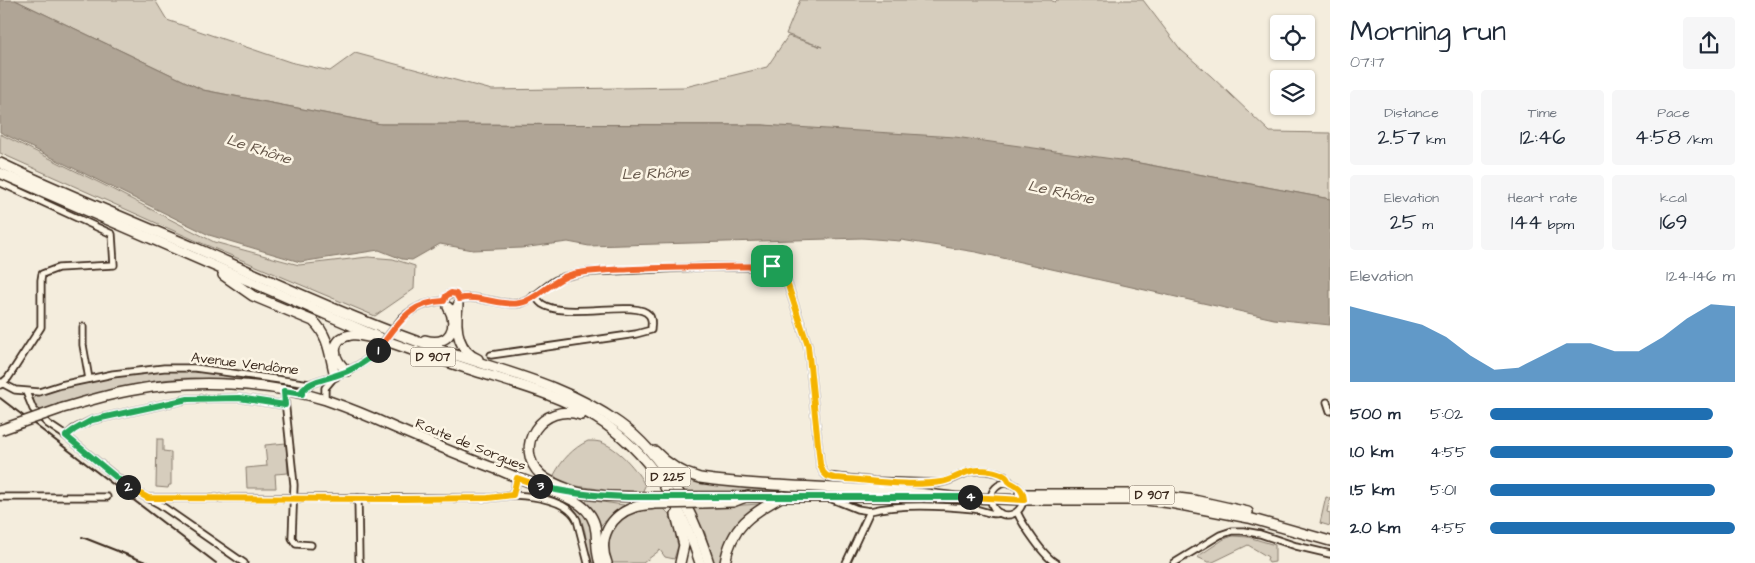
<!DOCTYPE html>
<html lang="en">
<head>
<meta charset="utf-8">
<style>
	:root { --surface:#fff; --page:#f6f6f7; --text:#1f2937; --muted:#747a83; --accent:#1f6fb2 }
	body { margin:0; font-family:"Architects Daughter",sans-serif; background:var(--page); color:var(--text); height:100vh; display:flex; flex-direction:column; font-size:19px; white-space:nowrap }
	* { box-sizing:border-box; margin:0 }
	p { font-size:16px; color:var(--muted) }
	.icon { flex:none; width:28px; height:28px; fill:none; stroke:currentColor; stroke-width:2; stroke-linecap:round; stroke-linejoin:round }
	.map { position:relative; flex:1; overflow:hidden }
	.details { display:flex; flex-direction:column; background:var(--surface); width:425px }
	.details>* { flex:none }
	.buttons { position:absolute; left:1270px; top:15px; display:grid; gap:10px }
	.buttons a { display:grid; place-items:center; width:45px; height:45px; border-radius:5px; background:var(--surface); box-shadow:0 1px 4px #0004; font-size:25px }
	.pin { position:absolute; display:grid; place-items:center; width:42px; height:42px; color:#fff; margin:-21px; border-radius:10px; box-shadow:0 2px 8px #0006 }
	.km { position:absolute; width:25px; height:25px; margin:-12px; border-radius:50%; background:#222; color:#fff; font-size:14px; line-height:25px; text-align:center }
	.round { display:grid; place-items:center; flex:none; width:52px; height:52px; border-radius:5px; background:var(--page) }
	.headline { display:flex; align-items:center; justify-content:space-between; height:85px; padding:0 20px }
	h1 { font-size:28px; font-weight:600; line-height:38px }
	.metrics { display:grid; grid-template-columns:repeat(3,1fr); gap:8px; height:85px; padding:5px 20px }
	.metrics div { display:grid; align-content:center; border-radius:5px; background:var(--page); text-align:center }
	.metrics b { font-size:21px; font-weight:600 }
	.metrics small { font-size:14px; font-weight:400 }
	.metrics p { font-size:14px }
	.chart { height:140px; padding:10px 20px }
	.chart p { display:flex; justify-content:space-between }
	.chart svg { width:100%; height:90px; margin-top:5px; fill:var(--accent); opacity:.7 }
	ul { padding:0 20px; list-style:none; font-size:16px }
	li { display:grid; grid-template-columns:80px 60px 1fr; align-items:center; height:38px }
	li i { height:12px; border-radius:6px; background:var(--accent) }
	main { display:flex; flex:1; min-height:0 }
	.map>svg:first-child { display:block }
</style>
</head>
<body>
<main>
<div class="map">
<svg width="1330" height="563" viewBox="0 0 1330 563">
	<rect width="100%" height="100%" fill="#f4eddd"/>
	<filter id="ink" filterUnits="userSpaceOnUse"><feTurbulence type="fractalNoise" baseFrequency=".02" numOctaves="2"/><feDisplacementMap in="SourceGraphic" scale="10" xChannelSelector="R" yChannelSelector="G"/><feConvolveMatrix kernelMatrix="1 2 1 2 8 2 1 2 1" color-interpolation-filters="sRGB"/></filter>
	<g filter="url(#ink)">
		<g fill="#d6cdbd" stroke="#887c6e">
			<path d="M15,0H155L167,20L290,62L330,71L355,53L492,90L685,87L767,67L788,36L822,47L786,34L800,0H1050L1055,2L1057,0H1143L1181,50L1211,76L1270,132L1330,133V199L1134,162L763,125L381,124L203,90Z"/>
			<path d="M0,134L102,184L214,242L299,265L368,257L393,259L415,266L414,289L375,316L199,242L0,153Z"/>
			<path d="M167,371L217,372L220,374L270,381L271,384C245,386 220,379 194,378C139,378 90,397 37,411L33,404V399L37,396C78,379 123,374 167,371Z"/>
			<path d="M157,439H163V451L171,452V485H169L168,488L156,487Z"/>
			<path d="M588,441C592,441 596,441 600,442C617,447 638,470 645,486L642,493H628L562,484L554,475C562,460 573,448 588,441Z"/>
			<path d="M286,443L288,473L275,474L276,488H247L246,468L267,466L265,445Z"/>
			<path d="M671,470L694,481L823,491H684Z"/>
			<path d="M528,490L565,499L591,518L597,563H590C587,553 587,542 585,532C577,499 556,500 528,493Z"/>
			<path d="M1326,497L1330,498L1327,512L1330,513V526L1320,523Z"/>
			<path d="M587,500L624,505L601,525H599L595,513L586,502Z"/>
			<path d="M760,504L723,563H714L705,533L692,508Z"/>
			<path d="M656,507L664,509L669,514L674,528L678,546L674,559L665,557L660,550L643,563H612C609,557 609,554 609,548C607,517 631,513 656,507Z"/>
			<path d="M1233,536L1248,537L1275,545V562L1269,563L1267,560L1268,557L1248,545L1213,562H1208L1197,557L1224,539Z"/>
		</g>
		<path fill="#b0a596" stroke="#817466" d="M0,0H15L203,90L381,124L763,125L955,137L1134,162L1330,199V325L1274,319L976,252L901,240L900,241L862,238L589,246L568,242L521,248L473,250L440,244L412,260L402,259L379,250L300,262L209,235L0,132Z"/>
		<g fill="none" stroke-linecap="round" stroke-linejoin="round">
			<defs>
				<g id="minor">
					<circle cx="452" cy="301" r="7"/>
					<path d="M459,299C480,294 503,307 521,303C534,300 544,286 556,280C567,275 578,273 590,272L705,267H779L784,273L808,346L820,464L823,472L827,476L874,481L939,483C963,479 964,466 993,472C1001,473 1005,476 1010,482"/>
					<path d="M402,318C415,307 427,302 444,301"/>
					<path d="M83,327V345L89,379"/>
					<path d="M491,355L636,334L651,330C651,325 653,319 649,315C637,299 566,320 542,304C539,302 537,298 534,295"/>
					<path d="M0,382L15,390L39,392L61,385L113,374L164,368H195L310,384"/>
					<path d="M0,385L8,378L41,327V280L42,274L58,268L114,265L112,234L1,183"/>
					<path d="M284,391L294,485L292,538L296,544L311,545"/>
					<path d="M26,392L33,409L48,424L66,436L131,489L159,504L244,563"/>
					<path d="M302,394V391C310,381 323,380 334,376C350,371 364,364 376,352"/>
					<path d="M325,400V388L335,376"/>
					<path d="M1327,402L1330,411"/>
					<path d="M66,436L74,429L92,420L188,399L239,398L285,405"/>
					<circle cx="1007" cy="499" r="16"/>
					<path d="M513,495C533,496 568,500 577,520L588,563"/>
					<path d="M0,497H107"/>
					<path d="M148,498H488L513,495L517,477"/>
					<path d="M358,498L359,560L360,563"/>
					<path d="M832,499L857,509L870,511"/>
					<path d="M1017,512C1023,525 1044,557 1056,563"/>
					<path d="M846,563L870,511C899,504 944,506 974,509C984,510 991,516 1000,513"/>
					<path d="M1174,563L1220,535L1232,531H1243L1260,534L1296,546L1330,554"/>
				</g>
				<g id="primary">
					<path d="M60,409C84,402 109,394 134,390C194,379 267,382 326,400C349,408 371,417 393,427C428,442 463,457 499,470C515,477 532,484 549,488"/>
					<path d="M571,492L604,496L650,497"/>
					<path d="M1020,494H1145L1194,500L1248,512"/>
					<path d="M699,497H921"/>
					<path d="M946,497L1024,500H1146L1170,503L1249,518L1330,541"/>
				</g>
				<g id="trunk">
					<path d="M0,163C65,194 132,221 198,249C273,282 347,316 424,344C490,369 561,381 619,423C664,455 693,511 709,563"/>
					<path d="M0,173L392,343C420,353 447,362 475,371C516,384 559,395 596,418C649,451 682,505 700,563"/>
					<path d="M223,275L253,296L313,321C329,335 330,357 335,376"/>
					<path d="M458,305C455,326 456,350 478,359"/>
					<path d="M425,340C449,347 460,327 448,307"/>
					<path d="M348,371C332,361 329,338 351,335C357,334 362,336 368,337"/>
					<path d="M655,451C668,465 682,473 700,478C783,490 869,485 952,497"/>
					<path d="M541,487C563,496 594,503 596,532C597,542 596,553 600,563"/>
					<path d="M579,493C567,488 551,484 541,475C511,447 543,401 581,415"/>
					<path d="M702,503L733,502L748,496"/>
					<path d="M676,515L684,545L680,563"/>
					<path d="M607,563C597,539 610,515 635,507C641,505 648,505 654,504"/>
					<path d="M725,563C731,526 752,513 783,496"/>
				</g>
			</defs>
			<use href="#minor" stroke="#3b2a1e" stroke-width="9"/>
			<use href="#primary" stroke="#3b2a1e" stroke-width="12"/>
			<use href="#trunk" stroke="#3b2a1e" stroke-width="12"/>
			<use href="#minor" stroke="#fcf5e5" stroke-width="5.5"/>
			<use href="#primary" stroke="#fcf5e5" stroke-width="9"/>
			<use href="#trunk" stroke="#fcf5e5" stroke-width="9"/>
			<g stroke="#3b2a1e" stroke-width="2">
				<path d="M0,398L216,563"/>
				<path d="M82,537L148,563"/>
			</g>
			<defs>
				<path id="minor-bridge" d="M376,352L402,318"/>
				<g id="primary-bridge">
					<path d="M0,430L60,409"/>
					<path d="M650,497H699"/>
				</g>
				<path id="trunk-bridge" d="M654,504L702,503"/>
			</defs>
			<use href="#minor-bridge" stroke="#3b2a1e" stroke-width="9" stroke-linecap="butt"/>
			<use href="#primary-bridge" stroke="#3b2a1e" stroke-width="12" stroke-linecap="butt"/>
			<use href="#trunk-bridge" stroke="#3b2a1e" stroke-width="12" stroke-linecap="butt"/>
			<use href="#minor-bridge" stroke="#fcf5e5" stroke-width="5.5"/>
			<use href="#primary-bridge" stroke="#fcf5e5" stroke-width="9"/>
			<use href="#trunk-bridge" stroke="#fcf5e5" stroke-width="9"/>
		</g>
	</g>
	<g fill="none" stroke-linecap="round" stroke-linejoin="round" filter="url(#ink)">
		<defs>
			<path id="split-1" d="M378,350C398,325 408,302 444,301L446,296L451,293L456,294L459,299C480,294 501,307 520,303C536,301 552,279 573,274C593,270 614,270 634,269C680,267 726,267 772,266"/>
			<path id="split-2" d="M128,487L66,436L74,430L92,420L188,399L239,398L285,405L284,391L302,394V391C310,381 323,380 334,376C351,371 366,363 378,350"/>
			<path id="split-3" d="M128,487L148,498L402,499L488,498L513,495L517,478L540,486"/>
			<path id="split-4" d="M540,486C568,494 598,496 628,497H970"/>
			<path id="split-5" d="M772,266L779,267L784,273L808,346L820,464L823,472L827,476L834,478C868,480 907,487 941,482C955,480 965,469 981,470C988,470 1000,472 1006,477C1010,481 1006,480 1011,483C1019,487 1023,490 1024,500L970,497"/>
		</defs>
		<use href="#split-1" stroke="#fff" stroke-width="10"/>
		<use href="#split-2" stroke="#fff" stroke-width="10"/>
		<use href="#split-3" stroke="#fff" stroke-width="10"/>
		<use href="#split-4" stroke="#fff" stroke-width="10"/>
		<use href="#split-5" stroke="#fff" stroke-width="10"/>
		<use href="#split-1" stroke="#f0652b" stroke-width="6"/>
		<use href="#split-2" stroke="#22a559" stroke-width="6"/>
		<use href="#split-3" stroke="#f5b400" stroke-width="6"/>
		<use href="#split-4" stroke="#22a559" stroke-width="6"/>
		<use href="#split-5" stroke="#f5b400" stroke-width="6"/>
	</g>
	<g text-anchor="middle" stroke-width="5" stroke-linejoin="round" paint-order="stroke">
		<g fill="#fcf5e5" stroke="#75675a" stroke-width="1">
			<rect x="410.5" y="347.5" width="45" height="19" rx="4"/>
			<rect x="645.5" y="467.5" width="45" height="19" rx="4"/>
			<rect x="1129.5" y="485.5" width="45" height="19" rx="4"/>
		</g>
		<g font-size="12" font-weight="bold" fill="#3b2a1e">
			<text x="433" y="361">D 907</text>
			<text x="668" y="481">D 225</text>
			<text x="1152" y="499">D 907</text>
		</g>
		<g font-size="14" fill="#3b2a1e" stroke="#fcf5e5">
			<text transform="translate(245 363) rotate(7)" y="5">Avenue Vendôme</text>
			<text transform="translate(471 444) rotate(22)" y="5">Route de Sorgues</text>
		</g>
		<g font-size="15" font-style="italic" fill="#645548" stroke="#fcf5e5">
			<text transform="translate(259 149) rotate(18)" y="5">Le Rhône</text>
			<text transform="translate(655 173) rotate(-2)" y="5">Le Rhône</text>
			<text transform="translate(1061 192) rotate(12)" y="5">Le Rhône</text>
		</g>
	</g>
</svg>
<div class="buttons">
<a><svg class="icon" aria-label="locate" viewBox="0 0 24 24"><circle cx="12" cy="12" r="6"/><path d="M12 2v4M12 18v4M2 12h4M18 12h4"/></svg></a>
<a><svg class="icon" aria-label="layers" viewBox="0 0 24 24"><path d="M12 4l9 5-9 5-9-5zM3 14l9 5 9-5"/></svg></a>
</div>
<div class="pin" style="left:772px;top:266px;background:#1e9e55"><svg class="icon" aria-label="arrive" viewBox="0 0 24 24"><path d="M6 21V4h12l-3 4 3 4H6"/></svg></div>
<b class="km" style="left:378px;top:350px">1</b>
<b class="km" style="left:128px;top:487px">2</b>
<b class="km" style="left:540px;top:486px">3</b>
<b class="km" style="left:970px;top:497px">4</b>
</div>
<section class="details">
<div class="headline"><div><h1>Morning run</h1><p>07:17</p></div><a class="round"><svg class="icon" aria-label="share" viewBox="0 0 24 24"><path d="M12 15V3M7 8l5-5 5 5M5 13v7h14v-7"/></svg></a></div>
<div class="metrics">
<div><p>Distance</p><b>2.57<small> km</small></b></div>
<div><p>Time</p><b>12:46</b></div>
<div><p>Pace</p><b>4:58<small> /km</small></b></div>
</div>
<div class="metrics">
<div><p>Elevation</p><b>25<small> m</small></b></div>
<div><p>Heart rate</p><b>144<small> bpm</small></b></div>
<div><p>kcal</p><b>169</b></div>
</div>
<div class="chart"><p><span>Elevation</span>124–146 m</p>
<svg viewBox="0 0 160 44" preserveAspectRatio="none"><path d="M0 44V7L10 10L20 13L30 16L40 22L50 31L60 38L70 37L80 31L90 25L100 25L110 29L120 29L130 22L140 13L150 6L160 7V44z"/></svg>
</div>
<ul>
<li><b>500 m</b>5:02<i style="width:91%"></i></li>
<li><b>1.0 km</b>4:55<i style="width:99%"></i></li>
<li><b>1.5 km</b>5:01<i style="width:92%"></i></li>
<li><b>2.0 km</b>4:55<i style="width:100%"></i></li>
</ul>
</section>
</main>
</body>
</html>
